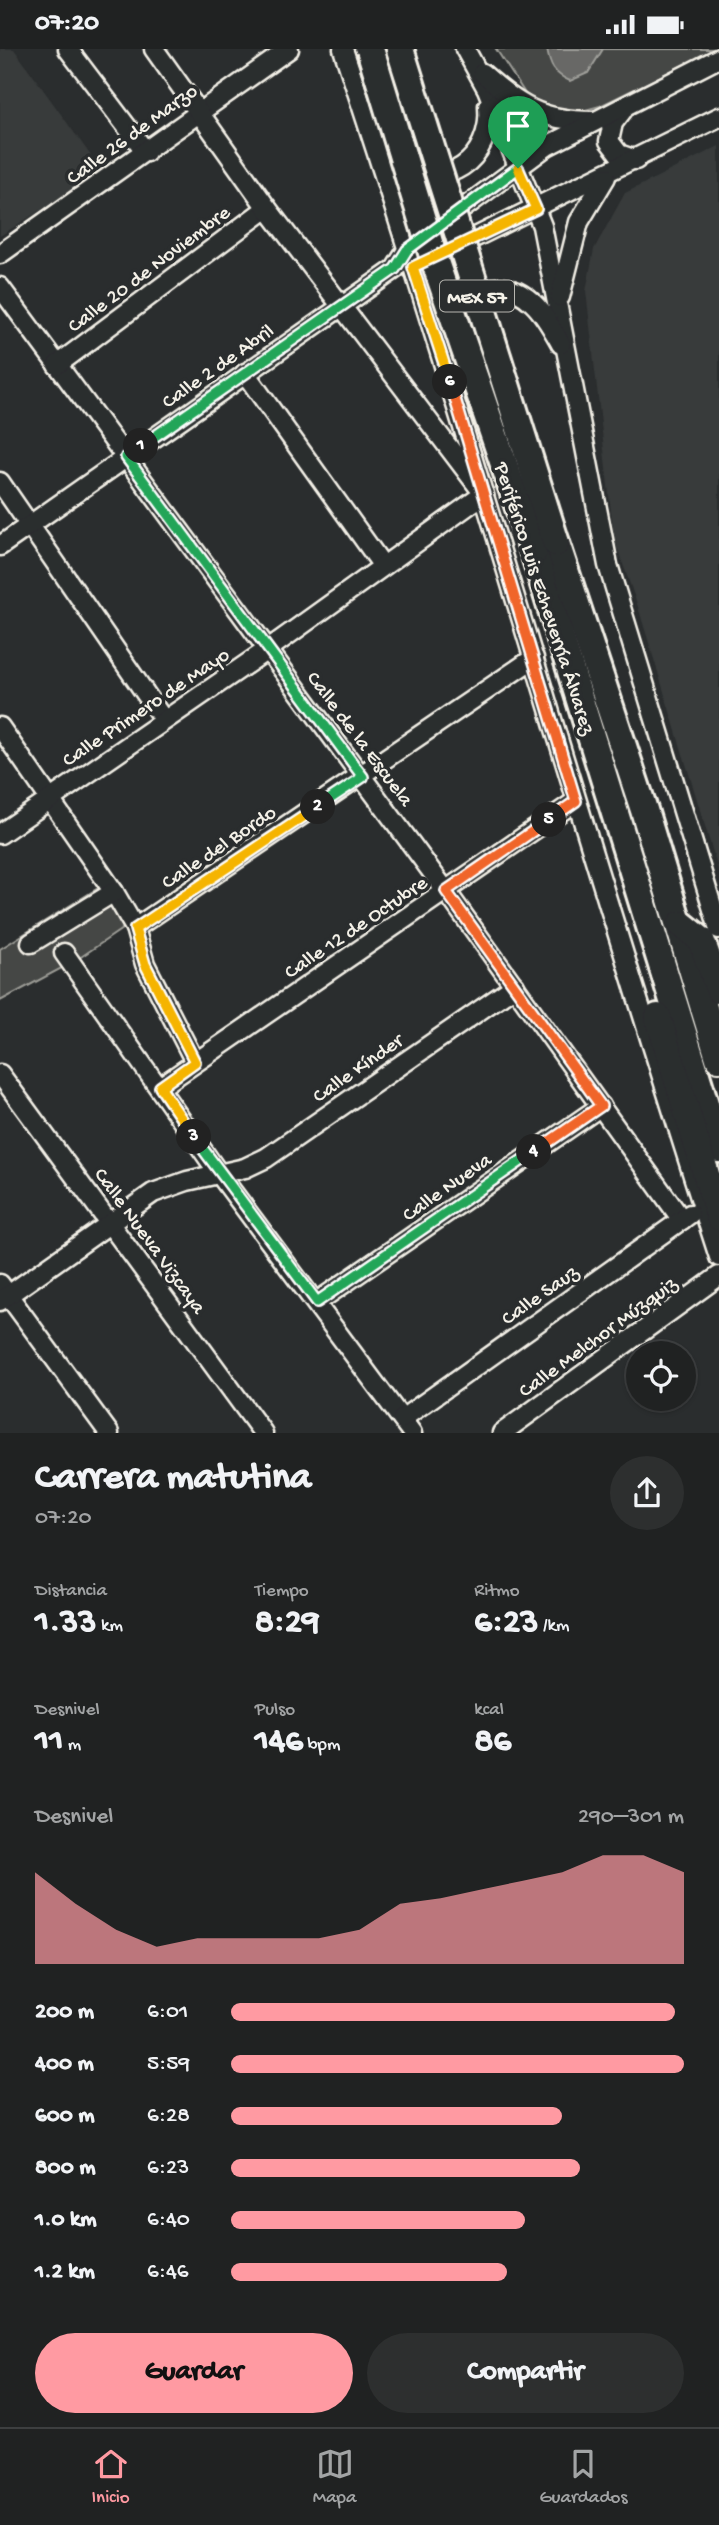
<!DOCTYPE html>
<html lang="es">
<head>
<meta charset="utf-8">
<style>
	:root { --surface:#202222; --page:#2d2f2f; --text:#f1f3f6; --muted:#a2a4a5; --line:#3d3f40; --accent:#ff9aa2 }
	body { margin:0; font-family:"Gochi Hand",sans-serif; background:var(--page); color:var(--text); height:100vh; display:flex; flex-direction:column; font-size:26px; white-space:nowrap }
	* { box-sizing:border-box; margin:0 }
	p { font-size:23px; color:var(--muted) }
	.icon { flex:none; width:38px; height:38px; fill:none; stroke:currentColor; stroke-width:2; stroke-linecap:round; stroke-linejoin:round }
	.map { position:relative; height:1384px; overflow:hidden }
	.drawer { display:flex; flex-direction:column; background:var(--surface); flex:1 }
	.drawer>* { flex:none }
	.tools { position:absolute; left:626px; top:1292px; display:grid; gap:14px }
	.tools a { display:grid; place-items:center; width:70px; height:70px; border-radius:50%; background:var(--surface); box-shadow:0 2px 5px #0004,0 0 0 2px var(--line); font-size:35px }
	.pin { position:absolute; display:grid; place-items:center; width:60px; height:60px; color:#fff; margin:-72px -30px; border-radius:50% 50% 50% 0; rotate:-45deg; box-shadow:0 0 7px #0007 }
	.pin .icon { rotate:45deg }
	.km { position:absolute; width:35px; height:35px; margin:-18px; border-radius:50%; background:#222; color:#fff; font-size:19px; line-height:35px; text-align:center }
	.round { display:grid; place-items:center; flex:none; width:74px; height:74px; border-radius:37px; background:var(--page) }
	.head { display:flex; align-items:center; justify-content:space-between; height:119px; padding:0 35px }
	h1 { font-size:38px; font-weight:800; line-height:52px }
	.stats { display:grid; grid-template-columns:repeat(3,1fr); gap:10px; height:119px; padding:7px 35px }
	.stats div { display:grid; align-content:center }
	.stats b { font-size:35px; font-weight:800 }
	.stats small { font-size:19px; font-weight:400 }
	.stats p { font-size:19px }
	.chart { height:196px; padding:14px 35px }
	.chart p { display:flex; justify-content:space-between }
	.chart svg { width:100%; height:126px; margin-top:7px; fill:var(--accent); opacity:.7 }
	.action { display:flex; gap:14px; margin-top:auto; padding:14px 35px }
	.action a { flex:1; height:80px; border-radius:42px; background:var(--accent); color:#111; font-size:28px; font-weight:800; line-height:80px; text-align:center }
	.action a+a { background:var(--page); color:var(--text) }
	ul { padding:0 35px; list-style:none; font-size:23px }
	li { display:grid; grid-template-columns:112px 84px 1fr; align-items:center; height:52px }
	li i { height:18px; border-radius:9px; background:var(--accent) }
	.status { display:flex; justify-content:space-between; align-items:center; height:49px; padding:0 35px; background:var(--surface); direction:ltr }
	.status svg { height:19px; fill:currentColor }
	.tabs { display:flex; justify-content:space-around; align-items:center; height:98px; border-top:2px solid var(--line); background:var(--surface); font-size:19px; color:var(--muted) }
	.tabs a { display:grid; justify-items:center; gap:4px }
	.tabs .current { color:var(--accent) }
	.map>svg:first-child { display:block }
</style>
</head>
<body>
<div class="status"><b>07:20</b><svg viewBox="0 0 49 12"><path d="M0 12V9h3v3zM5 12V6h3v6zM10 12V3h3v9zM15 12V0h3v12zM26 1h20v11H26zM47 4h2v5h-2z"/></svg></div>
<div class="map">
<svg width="719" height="1384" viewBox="0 0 719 1384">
	<rect width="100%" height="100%" fill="#2a2d2e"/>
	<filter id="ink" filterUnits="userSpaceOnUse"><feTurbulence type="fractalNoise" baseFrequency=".0143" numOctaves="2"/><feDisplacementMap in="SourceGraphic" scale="14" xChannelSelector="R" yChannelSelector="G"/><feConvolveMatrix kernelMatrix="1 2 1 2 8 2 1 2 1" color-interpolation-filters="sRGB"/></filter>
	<g filter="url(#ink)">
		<g fill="#373a3a">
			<path d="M0,0H14L102,122L0,187Z"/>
			<path d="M719,97V823L638,558L614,490L586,242L594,200L625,144Z"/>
		</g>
		<g fill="#444645" stroke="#9c9c96" stroke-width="2">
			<path d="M496,0H716L600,57L567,66L528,49Z"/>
			<path d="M98,839L125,878L75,912L0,952V900Z"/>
		</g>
		<path fill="#676866" stroke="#9f9f9a" stroke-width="2" d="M547,0H603L588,24L570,32C554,25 550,17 547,0Z"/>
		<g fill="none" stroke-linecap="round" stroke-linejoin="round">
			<defs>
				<g id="minor">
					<path d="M68,0L146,103"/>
					<path d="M343,0C475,401 589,806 719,1208"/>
					<path d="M465,0L487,40L542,177L608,516L719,880"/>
					<path d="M482,24C520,57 540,72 593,72"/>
					<path d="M623,61L613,74L609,92L619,105L636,111"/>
					<path d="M401,109C443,148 493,110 488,57"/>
					<path d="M0,205L289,0"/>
					<path d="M425,213L719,68"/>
					<path d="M0,238L446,842L682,1171"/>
					<path d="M560,248L579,173L606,128"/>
					<path d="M452,276C465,240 503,225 533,254C545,265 553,281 561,295"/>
					<path d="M57,316L267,159"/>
					<path d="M245,324L383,517"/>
					<path d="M0,433L163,670"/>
					<path d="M0,497L395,220L407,201L547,97L719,9"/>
					<path d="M0,678L114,843L135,879L145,915L195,1013"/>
					<path d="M0,785L267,601L484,445L267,159L154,0"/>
					<path d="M135,879L534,609"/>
					<path d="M31,894L114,843"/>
					<path d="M64,904L220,1126L412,1384"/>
					<path d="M0,1025L263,1384"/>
					<path d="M160,1038L576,752"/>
					<path d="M0,1235L109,1384"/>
					<path d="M0,1252L153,1144L187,1132L245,1119L266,1109L515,937"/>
					<path d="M317,1253L601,1057"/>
					<path d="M402,1370L690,1165"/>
					<path d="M502,1384L719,1227"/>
				</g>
				<g id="highway">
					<path d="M556,494L644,761L719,1009"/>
					<path d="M534,503L719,1100"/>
					<path d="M681,875L701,891L719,941"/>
					<path d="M658,968L719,1168"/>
				</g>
			</defs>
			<use href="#minor" stroke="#f4f1e8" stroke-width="23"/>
			<use href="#highway" stroke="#f4f1e8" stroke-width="32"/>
			<use href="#minor" stroke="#2a2d2e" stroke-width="18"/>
			<use href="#highway" stroke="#2a2d2e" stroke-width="26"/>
			<defs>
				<g id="highway-bridge">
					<path d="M370,0L434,210L534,503"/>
					<path d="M400,0L556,494"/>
				</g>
			</defs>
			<use href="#highway-bridge" stroke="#f4f1e8" stroke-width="32" stroke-linecap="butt"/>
			<use href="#highway-bridge" stroke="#2a2d2e" stroke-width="26"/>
		</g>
	</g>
	<g fill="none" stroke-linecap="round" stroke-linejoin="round" filter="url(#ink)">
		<defs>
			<path id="split-1" d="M141,397L395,220L407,201L518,119"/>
			<path id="split-2" d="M141,397L126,408L363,728L318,758"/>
			<path id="split-3" d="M194,1088L160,1038L195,1013L145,915L135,880L318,758"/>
			<path id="split-4" d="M194,1088L317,1253L534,1103"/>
			<path id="split-5" d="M534,1103L601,1057L446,842L549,771"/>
			<path id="split-6" d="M450,333L576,752L549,771"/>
			<path id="split-7" d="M450,333L413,218L536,160L518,119"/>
		</defs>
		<use href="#split-1" stroke="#fff" stroke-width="14"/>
		<use href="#split-2" stroke="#fff" stroke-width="14"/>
		<use href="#split-3" stroke="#fff" stroke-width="14"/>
		<use href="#split-4" stroke="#fff" stroke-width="14"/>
		<use href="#split-5" stroke="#fff" stroke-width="14"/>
		<use href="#split-6" stroke="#fff" stroke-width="14"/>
		<use href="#split-7" stroke="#fff" stroke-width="14"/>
		<use href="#split-1" stroke="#22a559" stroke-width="9"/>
		<use href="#split-2" stroke="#22a559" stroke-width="9"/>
		<use href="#split-3" stroke="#f5b400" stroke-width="9"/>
		<use href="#split-4" stroke="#22a559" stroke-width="9"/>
		<use href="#split-5" stroke="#f0652b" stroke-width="9"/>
		<use href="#split-6" stroke="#f0652b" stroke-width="9"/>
		<use href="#split-7" stroke="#f5b400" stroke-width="9"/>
	</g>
	<g text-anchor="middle" stroke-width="7" stroke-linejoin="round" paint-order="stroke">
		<rect fill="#2a2d2e" stroke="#b7b6b0" stroke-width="2" x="440" y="231.5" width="74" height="31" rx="5"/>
		<g font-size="19" font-weight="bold" fill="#f4f1e8">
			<text x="477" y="254">MEX 57</text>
		</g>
		<g font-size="21" fill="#f4f1e8" stroke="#2a2d2e">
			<text transform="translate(131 84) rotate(-36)" y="7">Calle 26 de Marzo</text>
			<text transform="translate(148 219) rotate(-37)" y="7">Calle 20 de Noviembre</text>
			<text transform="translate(217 316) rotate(-35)" y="7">Calle 2 de Abril</text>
			<text transform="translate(546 549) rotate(72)" y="7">Periférico Luis Echeverría Álvarez</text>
			<text transform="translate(145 657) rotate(-34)" y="7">Calle Primero de Mayo</text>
			<text transform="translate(361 689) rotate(53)" y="7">Calle de la Escuela</text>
			<text transform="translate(218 797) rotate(-34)" y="7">Calle del Bordo</text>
			<text transform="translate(355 877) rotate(-34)" y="7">Calle 12 de Octubre</text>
			<text transform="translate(357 1018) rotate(-35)" y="7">Calle Kínder</text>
			<text transform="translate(446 1137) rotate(-35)" y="7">Calle Nueva</text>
			<text transform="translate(151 1191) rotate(54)" y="7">Calle Nueva Vizcaya</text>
			<text transform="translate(539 1245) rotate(-35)" y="7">Calle Sauz</text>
			<text transform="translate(597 1287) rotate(-36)" y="7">Calle Melchor Múzquiz</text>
		</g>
	</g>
</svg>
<div class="tools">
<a><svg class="icon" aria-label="locate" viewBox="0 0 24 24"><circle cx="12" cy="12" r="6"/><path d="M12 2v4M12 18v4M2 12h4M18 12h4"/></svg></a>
</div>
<div class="pin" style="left:518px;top:119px;background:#1e9e55"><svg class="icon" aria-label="arrive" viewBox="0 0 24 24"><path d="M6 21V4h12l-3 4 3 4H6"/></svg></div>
<b class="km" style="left:141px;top:397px">1</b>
<b class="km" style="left:318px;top:758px">2</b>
<b class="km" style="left:194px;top:1088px">3</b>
<b class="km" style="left:534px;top:1103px">4</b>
<b class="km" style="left:549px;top:771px">5</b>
<b class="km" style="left:450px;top:333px">6</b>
</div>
<section class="drawer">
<div class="head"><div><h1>Carrera matutina</h1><p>07:20</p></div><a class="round"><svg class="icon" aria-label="share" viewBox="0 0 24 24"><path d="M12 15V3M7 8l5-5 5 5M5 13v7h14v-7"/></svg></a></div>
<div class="stats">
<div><p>Distancia</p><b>1.33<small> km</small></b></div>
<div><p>Tiempo</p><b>8:29</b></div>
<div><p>Ritmo</p><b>6:23<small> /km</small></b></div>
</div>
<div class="stats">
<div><p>Desnivel</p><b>11<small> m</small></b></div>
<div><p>Pulso</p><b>146<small> bpm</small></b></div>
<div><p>kcal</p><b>86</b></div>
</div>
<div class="chart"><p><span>Desnivel</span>290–301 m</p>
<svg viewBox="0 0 160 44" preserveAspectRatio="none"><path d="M0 44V12L10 23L20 32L30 38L40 35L50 35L60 35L70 35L80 32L90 23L100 21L110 18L120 15L130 12L140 6L150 6L160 12V44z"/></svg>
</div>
<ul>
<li><b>200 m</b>6:01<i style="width:98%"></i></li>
<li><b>400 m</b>5:59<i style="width:100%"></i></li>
<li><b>600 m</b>6:28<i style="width:73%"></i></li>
<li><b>800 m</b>6:23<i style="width:77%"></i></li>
<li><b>1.0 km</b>6:40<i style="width:65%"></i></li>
<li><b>1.2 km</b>6:46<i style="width:61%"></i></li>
</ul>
<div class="action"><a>Guardar</a><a>Compartir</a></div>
</section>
<nav class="tabs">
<a class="current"><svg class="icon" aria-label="home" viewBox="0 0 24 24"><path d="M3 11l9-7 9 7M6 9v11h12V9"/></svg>Inicio</a>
<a><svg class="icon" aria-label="map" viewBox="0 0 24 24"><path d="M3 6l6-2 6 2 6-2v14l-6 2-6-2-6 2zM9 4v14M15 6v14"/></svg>Mapa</a>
<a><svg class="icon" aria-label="saved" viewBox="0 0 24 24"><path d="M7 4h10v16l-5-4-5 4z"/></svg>Guardados</a>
</nav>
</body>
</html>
